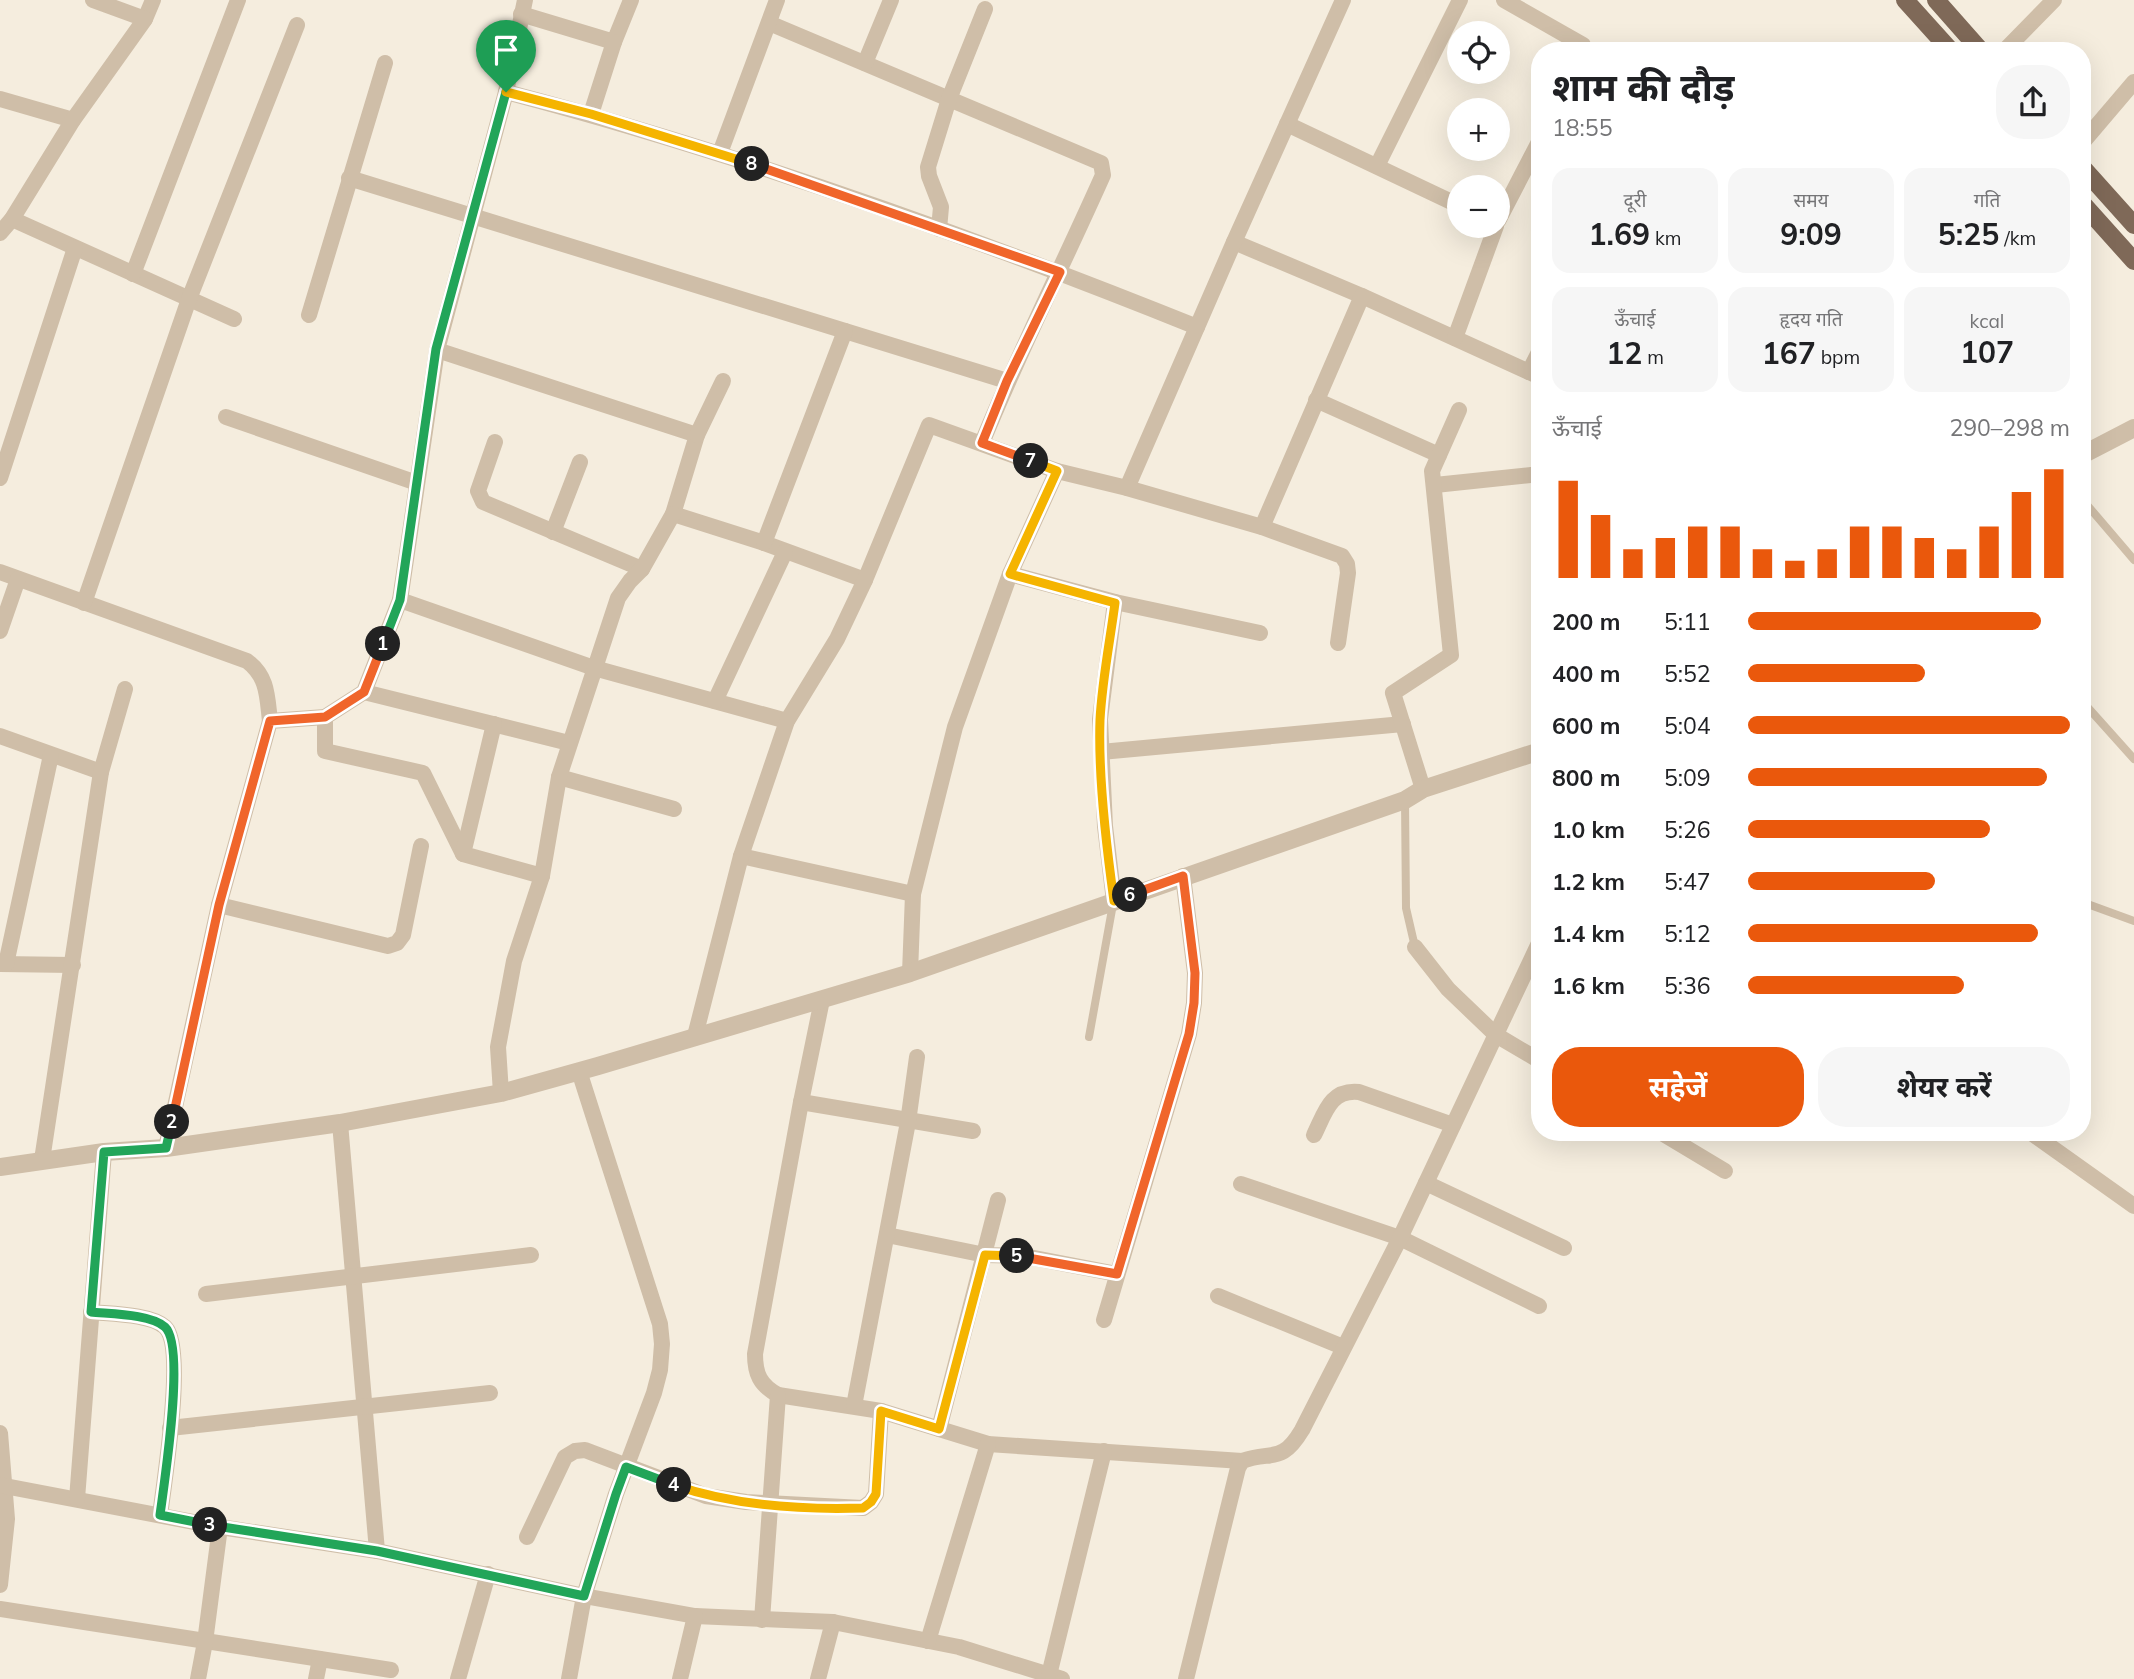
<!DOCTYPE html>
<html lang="hi">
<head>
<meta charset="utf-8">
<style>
	:root { --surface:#fff; --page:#f6f6f6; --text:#202124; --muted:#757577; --accent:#ea580c }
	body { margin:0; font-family:Mulish,"Noto Sans Devanagari",sans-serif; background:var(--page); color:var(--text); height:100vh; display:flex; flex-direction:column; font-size:26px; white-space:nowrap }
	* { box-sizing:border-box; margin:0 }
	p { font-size:23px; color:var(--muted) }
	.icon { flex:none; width:38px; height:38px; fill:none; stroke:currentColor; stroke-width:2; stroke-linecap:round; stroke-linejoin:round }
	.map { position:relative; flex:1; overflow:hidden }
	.panel { position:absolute; left:1531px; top:42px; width:560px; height:1099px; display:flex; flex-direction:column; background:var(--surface); border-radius:28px; box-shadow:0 7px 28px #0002 }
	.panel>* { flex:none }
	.buttons { position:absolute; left:1447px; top:21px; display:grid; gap:14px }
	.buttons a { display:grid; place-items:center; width:63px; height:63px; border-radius:50%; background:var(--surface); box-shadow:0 7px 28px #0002; font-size:35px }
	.pin { position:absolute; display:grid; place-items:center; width:60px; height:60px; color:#fff; margin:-72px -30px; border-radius:50% 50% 50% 0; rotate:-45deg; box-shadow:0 0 7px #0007 }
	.pin .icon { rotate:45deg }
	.km { position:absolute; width:35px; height:35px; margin:-18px; border-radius:50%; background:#222; color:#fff; font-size:19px; line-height:35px; text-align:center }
	.round { display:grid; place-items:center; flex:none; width:74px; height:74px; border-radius:28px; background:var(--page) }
	.overview { display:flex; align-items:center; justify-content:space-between; height:119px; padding:0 21px }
	h1 { font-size:38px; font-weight:700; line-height:52px }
	.stats { display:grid; grid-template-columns:repeat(3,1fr); gap:10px; height:119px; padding:7px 21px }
	.stats div { display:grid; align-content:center; border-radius:18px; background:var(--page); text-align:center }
	.stats b { font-size:30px; font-weight:700 }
	.stats small { font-size:19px; font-weight:400 }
	.stats p { font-size:19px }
	.chart { height:196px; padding:14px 21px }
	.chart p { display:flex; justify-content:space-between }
	.chart svg { width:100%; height:126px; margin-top:7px; stroke:var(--accent); stroke-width:6 }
	.action { display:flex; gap:14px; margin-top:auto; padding:14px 21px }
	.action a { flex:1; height:80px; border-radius:28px; background:var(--accent); color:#fff; font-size:28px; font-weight:700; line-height:80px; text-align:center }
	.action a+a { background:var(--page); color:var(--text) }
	ul { padding:0 21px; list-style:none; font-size:23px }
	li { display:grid; grid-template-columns:112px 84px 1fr; align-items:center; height:52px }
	li i { height:18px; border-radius:9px; background:var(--accent) }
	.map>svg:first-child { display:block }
</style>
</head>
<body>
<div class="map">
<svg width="2134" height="1679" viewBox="0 0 2134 1679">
	<rect width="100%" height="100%" fill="#f5edde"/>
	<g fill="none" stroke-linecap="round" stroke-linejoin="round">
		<g stroke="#cfbea8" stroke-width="8">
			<path d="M2082,499L2134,560"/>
			<path d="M2082,701L2134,759"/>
			<path d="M1405,800L1406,908L1415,947"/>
			<path d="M2082,902L2134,921"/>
			<path d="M1089,1037L1113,904"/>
		</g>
		<g stroke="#cfbea8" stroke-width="16">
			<path d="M1504,0L1583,45L1585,51"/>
			<path d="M521,14L614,42L631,0"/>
			<path d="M145,19L153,0"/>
			<path d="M769,23L1101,163L1103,175C1063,265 1019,352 982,443"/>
			<path d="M2004,51L2054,0"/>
			<path d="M865,63L891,0"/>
			<path d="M506,92C741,154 971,236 1197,327"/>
			<path d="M0,99L73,120"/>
			<path d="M591,114L614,42"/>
			<path d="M1287,124L1460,206"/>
			<path d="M2082,143L2134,82"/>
			<path d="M720,153L777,0"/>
			<path d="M1377,166L1460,0"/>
			<path d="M349,178L1007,381"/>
			<path d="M12,219L234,319"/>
			<path d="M1498,221L1540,140"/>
			<path d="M939,229L941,207L929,176L928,167L949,99L985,9"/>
			<path d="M0,233L12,219L73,120L145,19L93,0"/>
			<path d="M1234,242L1362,296L1540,377"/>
			<path d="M133,274L238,0"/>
			<path d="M309,315L385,63"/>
			<path d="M1455,338L1496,226"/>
			<path d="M437,350L697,435L673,514L764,543L865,580"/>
			<path d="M1529,372L1540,350"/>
			<path d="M1316,400L1439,455"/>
			<path d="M226,417L417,483"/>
			<path d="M697,435L723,381"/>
			<path d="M495,442L478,491L483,502L642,569"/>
			<path d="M0,478L75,248"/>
			<path d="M1435,485L1540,474"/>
			<path d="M1127,488L1234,242L1343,0"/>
			<path d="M1262,527L1362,296"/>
			<path d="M553,532L580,462"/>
			<path d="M764,543L845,331"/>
			<path d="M0,572L247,661C268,677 267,696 270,721"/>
			<path d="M1010,574L1115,602L1260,633"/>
			<path d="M400,600L594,668L787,721"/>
			<path d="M84,603L189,299L297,25"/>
			<path d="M0,631L18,579"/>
			<path d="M364,692L569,743"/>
			<path d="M715,701L785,552"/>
			<path d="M325,717V751L423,773L463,854"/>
			<path d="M494,724L463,854L542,876"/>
			<path d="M0,736L101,772"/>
			<path d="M1101,752L1403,724"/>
			<path d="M559,777L674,809"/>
			<path d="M1423,789L1393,693L1451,655L1432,471L1459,410"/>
			<path d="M741,856L913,894"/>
			<path d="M1114,901L1105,826L1100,719L1115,602"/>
			<path d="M219,905L388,946L397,943L403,935L421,846"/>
			<path d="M1415,947L1448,989L1496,1035L1540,1061"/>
			<path d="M0,964L73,965"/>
			<path d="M6,964L51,755"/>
			<path d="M910,973L913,894L955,727L1010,574L1057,471"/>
			<path d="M822,1000L801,1102L755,1354C755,1374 760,1385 778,1395L881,1411L988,1444L1242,1461"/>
			<path d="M695,1036L741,856L787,721L837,639L865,580L929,425L1057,471L1127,488L1262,527L1342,556L1347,564L1348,573L1338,643"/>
			<path d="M501,1093L498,1047L514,961L542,876L559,777L618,598L630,581L642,569L673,514"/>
			<path d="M801,1102L973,1131"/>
			<path d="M340,1123L377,1551"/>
			<path d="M1660,1132L1725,1171"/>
			<path d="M2030,1132L2134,1206"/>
			<path d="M1314,1135C1325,1113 1330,1089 1359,1092L1453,1125"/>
			<path d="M166,1148L219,905L270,721L325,717L364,692L400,600L437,350L506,92L525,0"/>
			<path d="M42,1160L101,772L125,689"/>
			<path d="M1426,1183L1564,1248"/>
			<path d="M1241,1184L1400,1238L1539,1306"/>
			<path d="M887,1235L985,1255L1024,1256L1117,1274"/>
			<path d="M206,1294L531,1255"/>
			<path d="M1218,1296L1343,1347"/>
			<path d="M91,1312C111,1314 151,1314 165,1327C186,1346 164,1484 160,1515"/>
			<path d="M1104,1320L1189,1034L1194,1003L1195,973L1183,876"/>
			<path d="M854,1406L908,1122L917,1057"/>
			<path d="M170,1428L490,1393"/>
			<path d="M939,1429L998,1200"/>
			<path d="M0,1433L7,1519L0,1585"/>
			<path d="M0,1485L220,1527L377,1551L584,1596L695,1616L833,1622L959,1647L1062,1679"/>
			<path d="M77,1499L104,1152"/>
			<path d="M527,1537L565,1457L575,1451L585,1450L706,1496L746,1502L863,1508L871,1502L876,1494L881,1411"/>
			<path d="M0,1609L391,1670"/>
			<path d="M762,1620L778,1395"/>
			<path d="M928,1641L988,1444"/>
			<path d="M1049,1675L1104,1451"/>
			<path d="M198,1679L205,1642L220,1527"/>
			<path d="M316,1679L320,1659"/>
			<path d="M458,1679L488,1574"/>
			<path d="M569,1679L584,1596L616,1494L654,1393L660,1370L662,1344L660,1324L579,1071"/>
			<path d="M680,1679L695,1616"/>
			<path d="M818,1679L833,1622"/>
			<path d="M1186,1679L1238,1468L1242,1461C1272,1450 1281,1465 1302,1430L1400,1238L1540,941"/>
		</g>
		<g stroke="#cfbea8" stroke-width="18">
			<path d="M2082,455L2134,428"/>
			<path d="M0,1167L104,1152L166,1148L340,1123L501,1093L598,1066L910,973L1405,800L1423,789L1540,751"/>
		</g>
		<g stroke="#7f6958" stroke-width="18">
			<path d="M1905,0L1951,51"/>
			<path d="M1936,0L1981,51"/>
			<path d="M2082,167L2134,225"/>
			<path d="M2082,203L2134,261"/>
		</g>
	</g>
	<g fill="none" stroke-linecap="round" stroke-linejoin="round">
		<defs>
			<path id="split-1" d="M383,644L400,600L436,349L506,92"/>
			<path id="split-2" d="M172,1122L219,905L270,721L325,717L364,692L383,644"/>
			<path id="split-3" d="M172,1122L166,1148L104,1152L91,1312C110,1314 151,1314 165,1327C186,1346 164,1484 160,1515L210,1525"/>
			<path id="split-4" d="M210,1525L377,1551L584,1596L616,1494L626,1467L674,1485"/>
			<path id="split-5" d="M674,1485C732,1505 801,1510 863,1508L871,1502L876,1494L881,1411L939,1429L985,1255L1017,1256"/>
			<path id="split-6" d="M1017,1256L1117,1274L1189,1034L1194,1003L1195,973L1183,876L1130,895"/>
			<path id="split-7" d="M1031,461L1057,471L1010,574L1115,603C1110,641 1102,681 1100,720C1098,778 1106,844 1114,901L1130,895"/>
			<path id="split-8" d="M752,164L1060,272L1007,381L982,443L1031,461"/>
			<path id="split-9" d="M506,92L591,114L752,164"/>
		</defs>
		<use href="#split-1" stroke="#fff" stroke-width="14"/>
		<use href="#split-2" stroke="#fff" stroke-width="14"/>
		<use href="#split-3" stroke="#fff" stroke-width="14"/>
		<use href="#split-4" stroke="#fff" stroke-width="14"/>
		<use href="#split-5" stroke="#fff" stroke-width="14"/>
		<use href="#split-6" stroke="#fff" stroke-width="14"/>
		<use href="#split-7" stroke="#fff" stroke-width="14"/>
		<use href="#split-8" stroke="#fff" stroke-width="14"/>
		<use href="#split-9" stroke="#fff" stroke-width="14"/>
		<use href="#split-1" stroke="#22a559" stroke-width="9"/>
		<use href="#split-2" stroke="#f0652b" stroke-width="9"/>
		<use href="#split-3" stroke="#22a559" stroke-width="9"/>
		<use href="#split-4" stroke="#22a559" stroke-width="9"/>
		<use href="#split-5" stroke="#f5b400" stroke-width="9"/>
		<use href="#split-6" stroke="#f0652b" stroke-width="9"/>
		<use href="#split-7" stroke="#f5b400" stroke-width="9"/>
		<use href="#split-8" stroke="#f0652b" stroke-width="9"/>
		<use href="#split-9" stroke="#f5b400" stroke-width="9"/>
	</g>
</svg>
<div class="buttons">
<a><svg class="icon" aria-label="locate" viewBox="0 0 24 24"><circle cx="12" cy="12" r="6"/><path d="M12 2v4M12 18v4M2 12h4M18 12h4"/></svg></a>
<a>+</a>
<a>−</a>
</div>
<div class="pin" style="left:506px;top:92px;background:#1e9e55"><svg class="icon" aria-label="arrive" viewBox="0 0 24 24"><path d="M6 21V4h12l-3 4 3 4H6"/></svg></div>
<b class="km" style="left:383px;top:644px">1</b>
<b class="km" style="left:172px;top:1122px">2</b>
<b class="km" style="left:210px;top:1525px">3</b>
<b class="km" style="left:674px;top:1485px">4</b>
<b class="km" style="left:1017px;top:1256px">5</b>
<b class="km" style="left:1130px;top:895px">6</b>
<b class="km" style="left:1031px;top:461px">7</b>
<b class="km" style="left:752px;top:164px">8</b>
<section class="panel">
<div class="overview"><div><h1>शाम की दौड़</h1><p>18:55</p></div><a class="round"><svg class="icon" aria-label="share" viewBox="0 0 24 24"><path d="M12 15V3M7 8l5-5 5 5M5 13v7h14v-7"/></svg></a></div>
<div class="stats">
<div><p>दूरी</p><b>1.69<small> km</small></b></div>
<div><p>समय</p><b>9:09</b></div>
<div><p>गति</p><b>5:25<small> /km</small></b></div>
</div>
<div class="stats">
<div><p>ऊँचाई</p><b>12<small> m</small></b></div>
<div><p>हृदय गति</p><b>167<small> bpm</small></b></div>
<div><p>kcal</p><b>107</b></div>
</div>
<div class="chart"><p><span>ऊँचाई</span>290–298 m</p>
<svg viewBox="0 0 160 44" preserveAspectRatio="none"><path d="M5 44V10M15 44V22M25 44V34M35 44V30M45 44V26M55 44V26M65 44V34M75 44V38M85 44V34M95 44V26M105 44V26M115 44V30M125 44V34M135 44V26M145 44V14M155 44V6"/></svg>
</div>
<ul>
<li><b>200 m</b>5:11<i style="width:91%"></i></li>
<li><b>400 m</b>5:52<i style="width:55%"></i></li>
<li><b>600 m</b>5:04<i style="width:100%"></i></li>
<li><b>800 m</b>5:09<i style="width:93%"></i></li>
<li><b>1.0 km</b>5:26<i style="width:75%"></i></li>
<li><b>1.2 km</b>5:47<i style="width:58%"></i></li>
<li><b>1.4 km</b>5:12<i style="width:90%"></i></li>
<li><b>1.6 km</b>5:36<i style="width:67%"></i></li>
</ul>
<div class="action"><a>सहेजें</a><a>शेयर करें</a></div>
</section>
</div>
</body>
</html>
